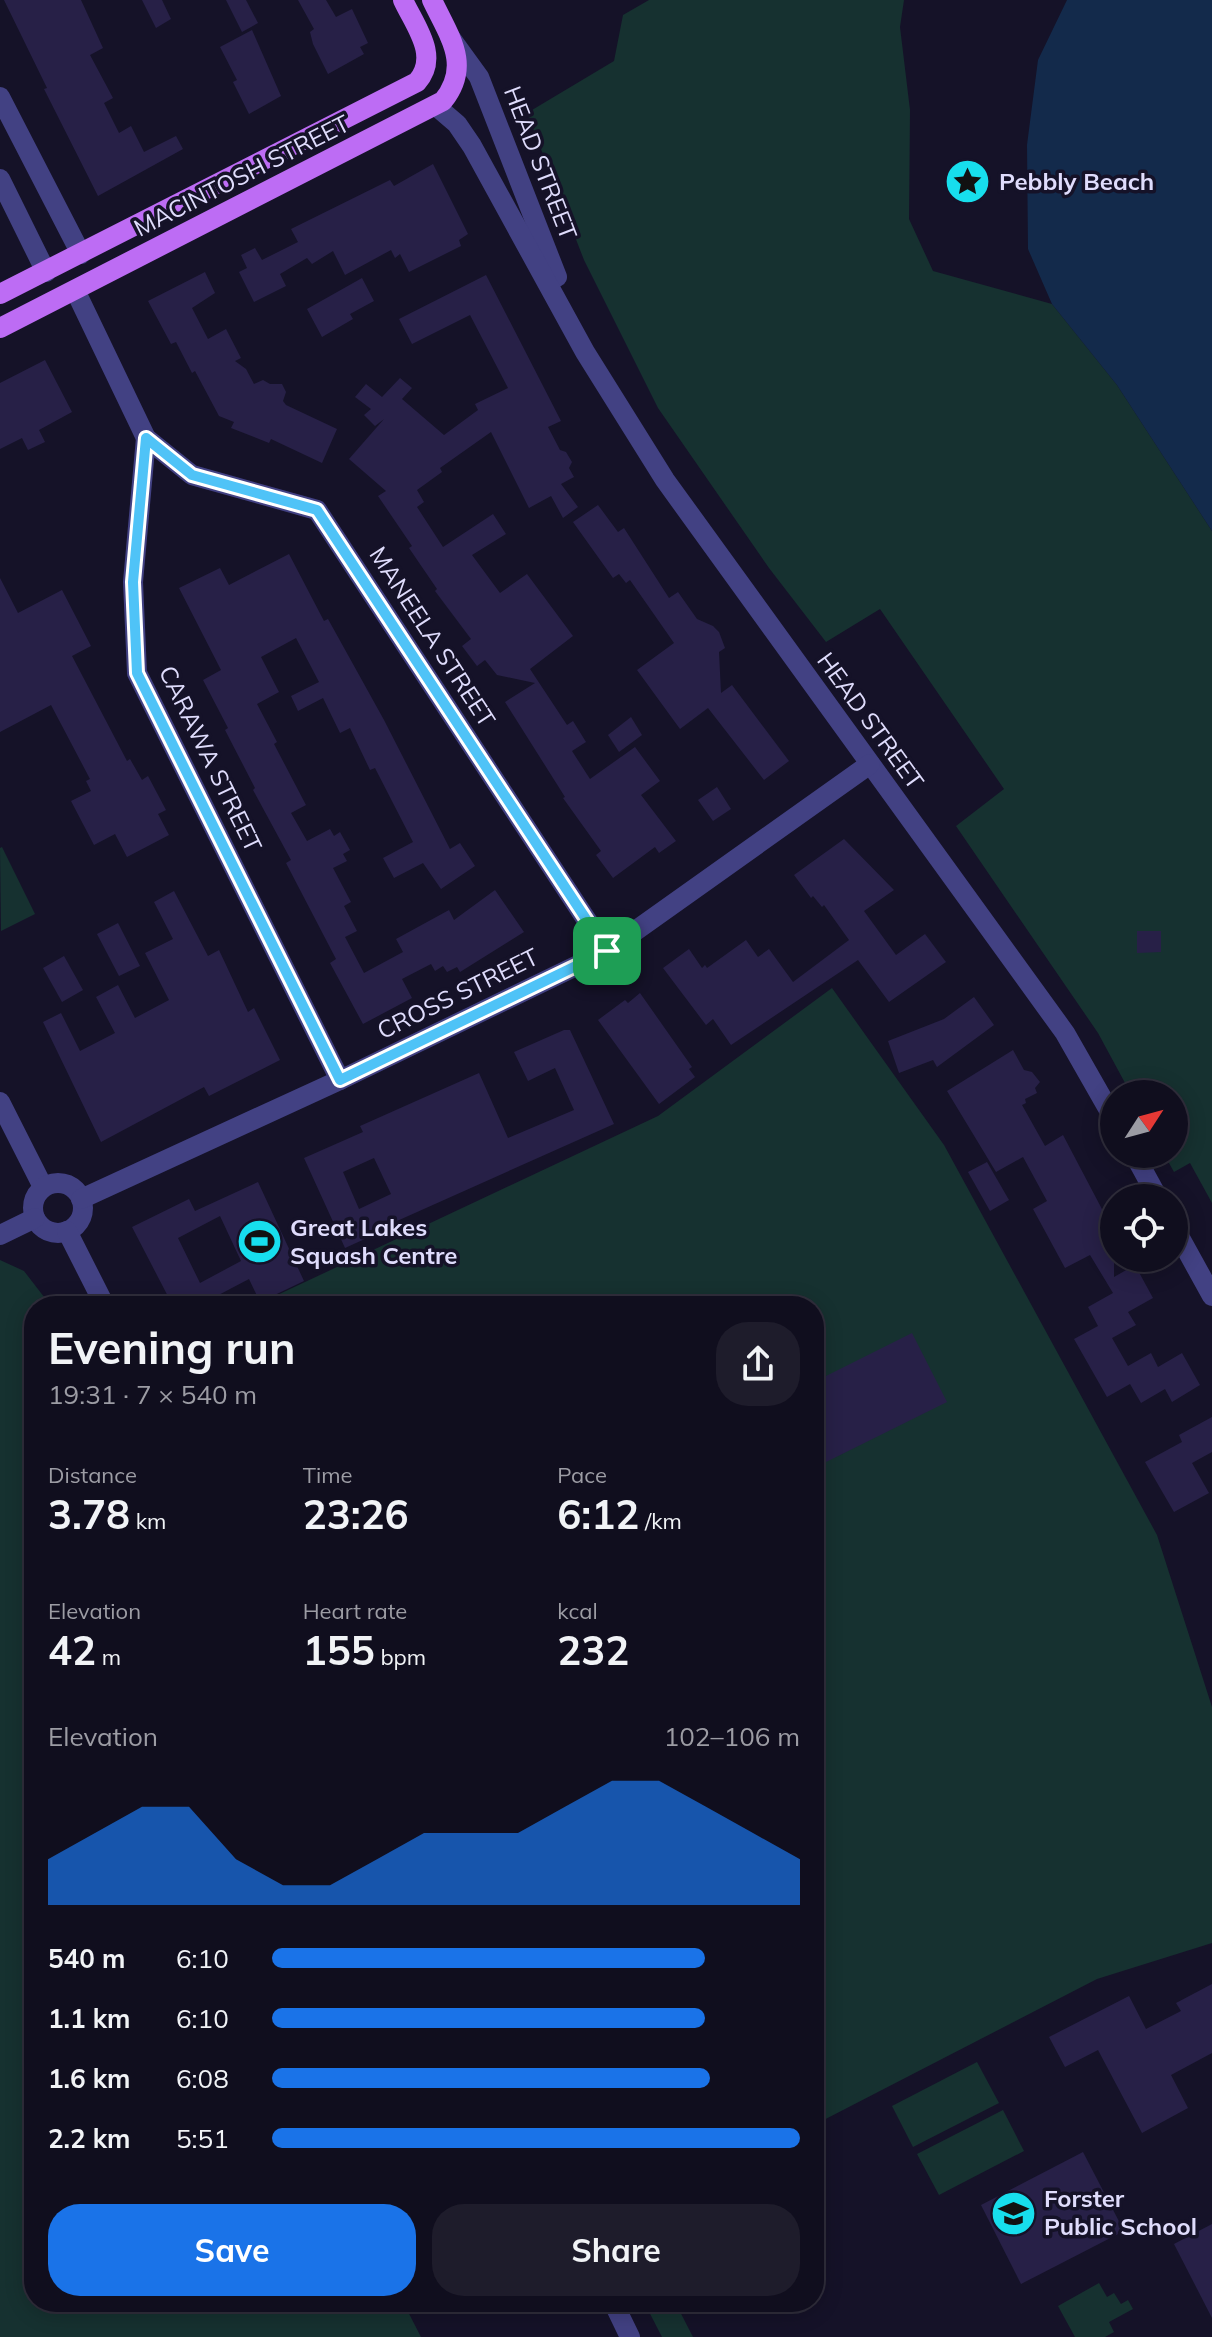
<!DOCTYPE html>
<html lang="en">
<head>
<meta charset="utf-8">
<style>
	:root { --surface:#100e1e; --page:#1e1c2b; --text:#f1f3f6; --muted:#9c9ca4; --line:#302e3c; --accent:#1a73e8 }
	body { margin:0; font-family:Mulish,sans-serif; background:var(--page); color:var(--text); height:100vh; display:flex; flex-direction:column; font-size:30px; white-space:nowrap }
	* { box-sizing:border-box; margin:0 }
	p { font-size:26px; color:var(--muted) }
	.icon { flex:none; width:44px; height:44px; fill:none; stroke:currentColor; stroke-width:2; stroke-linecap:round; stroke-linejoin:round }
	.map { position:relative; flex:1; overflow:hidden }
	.details { position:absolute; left:24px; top:1296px; width:800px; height:1016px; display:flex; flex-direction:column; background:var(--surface); border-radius:32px; box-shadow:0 4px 20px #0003,0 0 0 2px var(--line) }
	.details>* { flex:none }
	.needle { width:52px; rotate:54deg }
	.tools { position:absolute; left:1100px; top:1080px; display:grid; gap:16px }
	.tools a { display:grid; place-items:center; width:88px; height:88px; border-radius:50%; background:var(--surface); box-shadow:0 4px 20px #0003,0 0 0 2px var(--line); font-size:40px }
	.pin { position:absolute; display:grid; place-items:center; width:68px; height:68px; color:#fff; margin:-34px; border-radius:16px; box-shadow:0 4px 12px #0006 }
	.round { display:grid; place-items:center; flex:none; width:84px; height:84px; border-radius:32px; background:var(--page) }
	.summary { display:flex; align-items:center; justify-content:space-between; height:136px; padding:0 24px }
	h1 { font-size:44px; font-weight:700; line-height:60px }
	.metrics { display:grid; grid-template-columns:repeat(3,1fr); gap:12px; height:136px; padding:8px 24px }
	.metrics div { display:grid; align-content:center }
	.metrics b { font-size:40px; font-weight:700 }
	.metrics small { font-size:22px; font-weight:400 }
	.metrics p { font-size:22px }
	.chart { height:224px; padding:16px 24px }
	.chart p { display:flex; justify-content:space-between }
	.chart svg { width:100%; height:144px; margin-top:8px; fill:var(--accent); opacity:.7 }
	.cta { display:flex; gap:16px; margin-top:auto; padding:16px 24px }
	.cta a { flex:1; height:92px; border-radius:32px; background:var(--accent); color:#fff; font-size:32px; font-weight:700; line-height:92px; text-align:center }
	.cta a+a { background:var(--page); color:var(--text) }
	ul { padding:0 24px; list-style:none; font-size:26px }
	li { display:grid; grid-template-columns:128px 96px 1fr; align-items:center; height:60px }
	li i { height:20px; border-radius:10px; background:var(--accent) }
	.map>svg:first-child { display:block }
</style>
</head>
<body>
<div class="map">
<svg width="1212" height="2337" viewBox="0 0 1212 2337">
	<rect width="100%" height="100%" fill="#151228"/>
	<g fill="#163130">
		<path d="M649,0H904L900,27L910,110L909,219L933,271L1052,304L1117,385L1212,531V1203L1190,1163L1174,1172L1164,1154H1174V1094H1131L1098,1033L956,826L1004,789L880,609L826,642L769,568L658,408L584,260L527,113L614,61L623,15Z"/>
		<path d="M2,847L35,914L1,931L0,848Z"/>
		<path d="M832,988L944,1145L1157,1535L1212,1707V1943L1097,1979L814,2125V1306H254L658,1116Z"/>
		<path d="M0,1260L24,1271L51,1306H34V2302H403L421,2337H0Z"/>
		<path d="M977,2062L999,2103L913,2147L892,2106Z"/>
		<path d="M1003,2110L1024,2151L939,2195L917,2154Z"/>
		<path d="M1099,2283L1107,2297L1114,2293L1121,2304L1128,2300L1133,2309L1109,2322L1114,2332L1105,2337H1075L1058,2306Z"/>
		<path d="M644,2302H675L693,2337H662Z"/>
	</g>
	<path fill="#132a4b" d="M1067,0H1212V531L1117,385L1052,304L1028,249L1027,145L1038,60Z"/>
	<g fill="#272047" fill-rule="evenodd">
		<path d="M4,0H81L103,48L90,55L113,98L104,103L119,133L131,126L144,152L176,136L183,149L98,196L44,89L47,88Z"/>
		<path d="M142,0H162L171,19L156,28Z"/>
		<path d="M226,0H246L258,23L242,32Z"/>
		<path d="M298,0H326L336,17L352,9L368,43L360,47L364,54L328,74L313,44L310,32L314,29Z"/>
		<path d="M252,30L281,96L249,114L233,82L237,80L220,47Z"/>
		<path d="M433,164L468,234L459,240L461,246L409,272L400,254L395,258L391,250L345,275L333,251L312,264L307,258L280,274L286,286L254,302L239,272L247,268L241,255L255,248L262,260L298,242L291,229L390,180L394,186Z"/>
		<path d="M205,272L215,293L192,308L208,339L226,329L241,358L235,361L246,369L254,384L263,380L270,384H282L286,392L283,401L286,405L337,429L322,463L271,439L269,443L231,428L234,422L219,416L195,371L192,373L176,342L171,344L148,301Z"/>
		<path d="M486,275L561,421L548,427L560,450L566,452L572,462L569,468L574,477L561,484L578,507L563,518L551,496L529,508L491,432L440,468L442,472L417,490L424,502L417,507L443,547L493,514L506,534L472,555L500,593L527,574L573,636L530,669L567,725L573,721L586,742L572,751L590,779L635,747L660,781L641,795L676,841L659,853L655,847L613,878L596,855L601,851L563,798L565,797L505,702L535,683L497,675L485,660L477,666L462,646L471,639L435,591L437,589L409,548L412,546L378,496L386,491L349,459L384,419L375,426L364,415L371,409L355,397L366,384L382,397L400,378L412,388L402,399L444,435L478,410L475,404L508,388L470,315L412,344L399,319Z"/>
		<path d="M362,278L374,301L350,314L353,319L322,337L307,309Z"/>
		<path d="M45,360L72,412L39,430L45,442L28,450L22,438L0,449V383Z"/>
		<path d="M598,505L618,532L624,528L669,598L678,592L697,619L713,626L719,632L725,648L719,652L721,693L732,685L789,761L764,780L708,708L680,729L637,670L674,643L630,580L626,583L619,574L613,578L573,522Z"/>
		<path d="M289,554L324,621L328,619L384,720L450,849L460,843L475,866L441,889L423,863L394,878L383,858L413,842L375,768L370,770L350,728L340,733L323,698L298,711L291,696L319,682L296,638L261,657L279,692L257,704L277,742L274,744L306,805L291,813L307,841L330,829L334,836L340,832L350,850L343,854L347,861L333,868L351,902L344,906L357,931L345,937L364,973L403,952L396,939L449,910L454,920L495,890L524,932L460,972L457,967L447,972L443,966L435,971L431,964L402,979L412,998L363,1024L330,963L336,959L286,863L291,860L253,790L255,788L225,730L228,728L203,680L221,670L179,588L220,568L229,585Z"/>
		<path d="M0,578L18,613L62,590L91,646L72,656L127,761L130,759L142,780L148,776L166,810L158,814L169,835L127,857L115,834L94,845L71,801L91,791L86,781L90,779L51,705L0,732Z"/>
		<path d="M631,717L642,735L619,752L608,735Z"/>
		<path d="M717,787L731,809L713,821L698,800Z"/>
		<path d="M844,839L894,890L864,911L896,955L925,934L946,962L889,1002L858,960L731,1045L713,1019L706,1025L663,968L689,949L702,968L705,965L707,968L746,940L758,957L769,949L793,982L849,940L824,905L822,907L813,896L811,898L794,875Z"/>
		<path d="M174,891L208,956L219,950L248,1012L254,1008L280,1060L209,1096L204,1087L101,1142L43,1022L61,1013L80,1051L115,1033L96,997L118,985L135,1018L169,1000L145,953L173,939L154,902Z"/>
		<path d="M118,923L140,966L119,976L97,934Z"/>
		<path d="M1137,931H1161V952L1137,953Z"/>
		<path d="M64,956L83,990L62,1002L43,968Z"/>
		<path d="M640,993L692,1067L689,1069L695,1077L659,1104L598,1020L625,1000L628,1003Z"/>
		<path d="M974,997L994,1025L937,1067L933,1060L899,1073L888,1041L944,1019Z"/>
		<path d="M564,1030H570L614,1124L388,1225L389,1228L345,1248L304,1158L363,1132L360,1126L479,1073L508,1138L574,1110L555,1068L528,1081L514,1052ZM374,1158L391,1194L359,1209L343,1172Z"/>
		<path d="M1013,1050L1024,1070L1032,1072L1040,1082L1035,1088L1037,1093L1025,1099L1026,1103L1022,1105L1045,1146L1063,1135L1114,1232V1277L1135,1265L1153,1298L1128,1312L1136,1325L1112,1338L1128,1366L1151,1353L1158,1367L1182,1353L1200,1385L1172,1402L1165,1389L1141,1403L1130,1384L1107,1397L1074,1339L1098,1326L1088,1307L1113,1293L1090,1255L1065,1268L1033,1209L1047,1201L1023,1157L996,1172L947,1091Z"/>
		<path d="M987,1162L1009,1200L990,1211L968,1172Z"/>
		<path d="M258,1182L304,1281L260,1302L249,1279L209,1300L212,1306H173L132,1227L189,1199L195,1211ZM220,1216L241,1261L200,1283L178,1238Z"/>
		<path d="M912,1333L947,1402L814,1468V1382Z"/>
		<path d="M1212,1417V1452L1192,1463L1209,1493L1174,1512L1145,1462L1182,1442L1179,1435Z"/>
		<path d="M1212,1984V2053L1171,2075L1188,2108L1142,2133L1098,2050L1065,2067L1049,2037L1129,1996L1146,2029L1181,2011L1176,2003Z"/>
		<path d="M1083,2152L1124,2231L1021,2284L981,2205Z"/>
		<path d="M1212,2224V2318L1174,2244Z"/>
	</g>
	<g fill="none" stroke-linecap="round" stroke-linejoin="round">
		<g stroke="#424183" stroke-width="20">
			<path d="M450,37L479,77L557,277"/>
			<path d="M0,97L81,254"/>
			<path d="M436,106L457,124L472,146L585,352L665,480L1065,1033L1114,1119"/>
			<path d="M0,179L46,272"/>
			<path d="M75,290L146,438L192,475L317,510L607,951"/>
			<path d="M146,438L133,582L137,673L340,1080"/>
			<path d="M0,1102L43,1187"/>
			<path d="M1134,1154L1158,1198"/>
			<circle cx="58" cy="1208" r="25"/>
			<path d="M81,1199L340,1080L607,951L870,764"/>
			<path d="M1174,1227L1212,1296"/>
			<path d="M67,1231L105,1306"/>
			<path d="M0,1235L35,1218"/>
			<path d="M613,2302L630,2337"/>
		</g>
		<g stroke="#bd6cf4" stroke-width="20">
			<path d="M0,294L417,82C440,56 415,26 403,0"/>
			<path d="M0,328L443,101C472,65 449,36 432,0"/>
		</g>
	</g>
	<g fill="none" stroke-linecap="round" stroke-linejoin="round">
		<defs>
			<path id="route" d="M146,438L192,475L317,510L607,951L340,1080L137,673L133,582Z"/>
		</defs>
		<use href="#route" stroke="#fff" stroke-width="16"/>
		<use href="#route" stroke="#4fc3f7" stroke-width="10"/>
	</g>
	<defs>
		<symbol id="sight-disc" viewBox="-11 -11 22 22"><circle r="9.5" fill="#17deed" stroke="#151228"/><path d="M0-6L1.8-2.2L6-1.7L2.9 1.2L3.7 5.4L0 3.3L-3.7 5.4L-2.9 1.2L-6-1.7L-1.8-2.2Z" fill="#111"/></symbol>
		<symbol id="stadium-disc" viewBox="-11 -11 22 22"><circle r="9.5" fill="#17deed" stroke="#151228"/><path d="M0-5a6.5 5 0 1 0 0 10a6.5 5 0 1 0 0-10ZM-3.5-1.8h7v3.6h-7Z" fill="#111"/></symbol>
		<symbol id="school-disc" viewBox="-11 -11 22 22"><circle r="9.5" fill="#17deed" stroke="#151228"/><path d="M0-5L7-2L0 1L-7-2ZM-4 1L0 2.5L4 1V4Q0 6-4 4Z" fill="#111"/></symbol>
	</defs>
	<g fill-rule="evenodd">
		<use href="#sight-disc" x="942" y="156" width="51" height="51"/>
		<use href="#stadium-disc" x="234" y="1216" width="51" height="51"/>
		<use href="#school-disc" x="988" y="2188" width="51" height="51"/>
	</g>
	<g text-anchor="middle" stroke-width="7" stroke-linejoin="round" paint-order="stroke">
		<g font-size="24" fill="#dfdcfc" stroke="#151228">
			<text transform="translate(540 163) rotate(69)" y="8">HEAD STREET</text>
			<text transform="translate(242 176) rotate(-27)" y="8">MACINTOSH STREET</text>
			<text transform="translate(432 637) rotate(57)" y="8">MANEELA STREET</text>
			<text transform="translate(870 721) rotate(54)" y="8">HEAD STREET</text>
			<text transform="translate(210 759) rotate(64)" y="8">CARAWA STREET</text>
			<text transform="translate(458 994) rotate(-26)" y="8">CROSS STREET</text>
		</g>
		<g font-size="24" font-weight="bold" fill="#dfdcfc" stroke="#151228" text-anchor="start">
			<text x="999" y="190">Pebbly Beach</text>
			<text x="290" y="1236">Great Lakes<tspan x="290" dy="28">Squash Centre</tspan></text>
			<text x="1044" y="2207">Forster<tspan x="1044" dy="28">Public School</tspan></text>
		</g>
	</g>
</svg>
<div class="tools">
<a><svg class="needle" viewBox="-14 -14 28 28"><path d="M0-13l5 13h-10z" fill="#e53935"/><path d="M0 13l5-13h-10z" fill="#9c9ca4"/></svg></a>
<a><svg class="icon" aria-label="locate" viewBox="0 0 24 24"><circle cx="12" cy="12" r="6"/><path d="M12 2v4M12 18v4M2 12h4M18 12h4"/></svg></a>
</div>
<div class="pin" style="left:607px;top:951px;background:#1e9e55"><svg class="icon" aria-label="arrive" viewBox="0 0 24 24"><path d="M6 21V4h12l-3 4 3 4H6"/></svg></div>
<section class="details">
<div class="summary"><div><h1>Evening run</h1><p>19:31 · 7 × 540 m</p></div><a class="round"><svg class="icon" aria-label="share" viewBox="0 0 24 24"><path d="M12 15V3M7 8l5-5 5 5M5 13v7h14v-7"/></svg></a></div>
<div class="metrics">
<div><p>Distance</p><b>3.78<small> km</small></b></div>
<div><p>Time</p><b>23:26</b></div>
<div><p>Pace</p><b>6:12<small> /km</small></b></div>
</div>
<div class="metrics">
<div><p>Elevation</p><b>42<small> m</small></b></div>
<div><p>Heart rate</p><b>155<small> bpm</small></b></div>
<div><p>kcal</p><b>232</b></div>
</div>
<div class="chart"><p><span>Elevation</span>102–106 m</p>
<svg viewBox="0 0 160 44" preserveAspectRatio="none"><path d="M0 44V30L10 22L20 14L30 14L40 30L50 38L60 38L70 30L80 22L90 22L100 22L110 14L120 6L130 6L140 14L150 22L160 30V44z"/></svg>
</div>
<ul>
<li><b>540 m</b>6:10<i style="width:82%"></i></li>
<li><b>1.1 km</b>6:10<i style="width:82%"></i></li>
<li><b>1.6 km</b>6:08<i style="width:83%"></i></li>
<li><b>2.2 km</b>5:51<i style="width:100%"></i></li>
</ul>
<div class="cta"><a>Save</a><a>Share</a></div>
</section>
</div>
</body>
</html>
